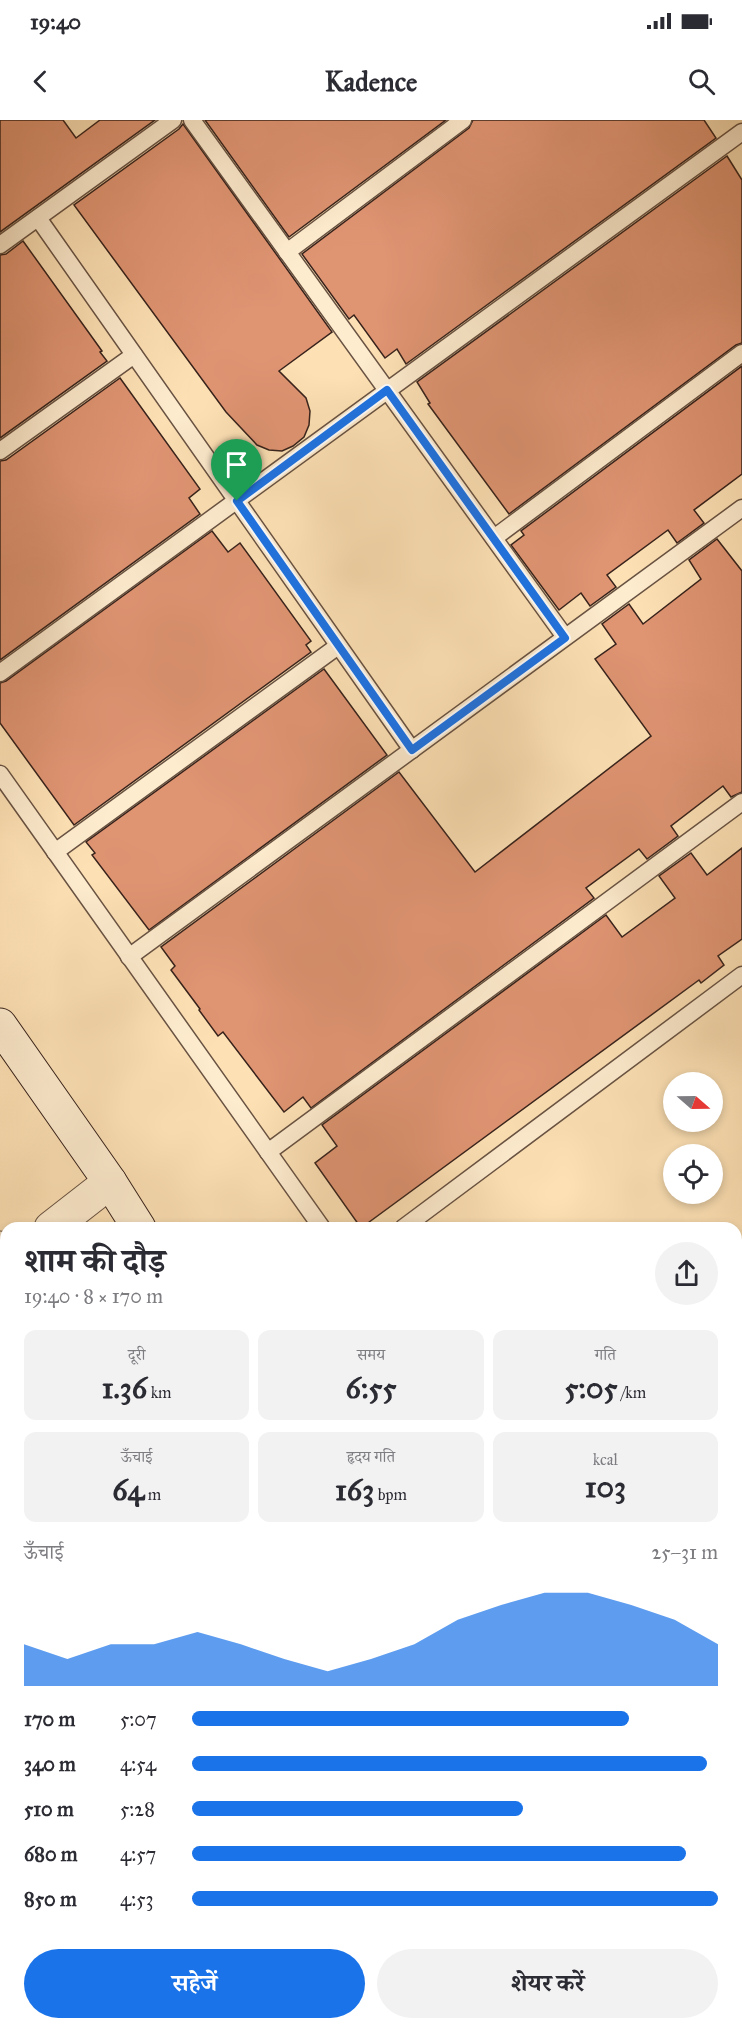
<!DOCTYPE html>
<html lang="hi">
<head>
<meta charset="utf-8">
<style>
	:root { --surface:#fff; --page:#f2f2f3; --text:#2b2b33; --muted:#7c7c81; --accent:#1a73e8 }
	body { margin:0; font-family:"IM FELL Great Primer","Noto Serif Devanagari",serif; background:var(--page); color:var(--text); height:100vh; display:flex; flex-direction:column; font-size:22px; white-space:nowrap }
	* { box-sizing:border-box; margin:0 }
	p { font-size:20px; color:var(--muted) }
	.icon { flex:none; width:33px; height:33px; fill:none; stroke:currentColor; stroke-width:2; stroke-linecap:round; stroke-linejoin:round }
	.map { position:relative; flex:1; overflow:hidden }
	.sheet { position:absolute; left:0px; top:1102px; width:742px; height:808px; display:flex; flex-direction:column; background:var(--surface); border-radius:18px 18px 0 0; box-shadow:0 3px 9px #0003 }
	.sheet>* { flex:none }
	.needle { width:39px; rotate:110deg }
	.fabs { position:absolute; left:663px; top:952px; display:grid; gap:12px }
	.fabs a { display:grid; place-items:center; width:60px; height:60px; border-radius:50%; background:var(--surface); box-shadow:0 3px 9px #0003; font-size:30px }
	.pin { position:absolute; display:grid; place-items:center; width:51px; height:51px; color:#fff; margin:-62px -26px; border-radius:50% 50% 50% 0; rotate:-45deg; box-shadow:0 0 6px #0007 }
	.pin .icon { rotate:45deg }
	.round { display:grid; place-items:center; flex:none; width:63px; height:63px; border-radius:32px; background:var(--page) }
	.overview { display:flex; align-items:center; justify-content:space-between; height:102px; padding:0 24px }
	h1 { font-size:33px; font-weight:700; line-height:45px }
	.metrics { display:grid; grid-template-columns:repeat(3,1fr); gap:9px; height:102px; padding:6px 24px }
	.metrics div { display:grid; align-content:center; border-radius:12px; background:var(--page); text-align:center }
	.metrics b { font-size:30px; font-weight:700 }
	.metrics small { font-size:16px; font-weight:400 }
	.metrics p { font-size:16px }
	.chart { height:168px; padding:12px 24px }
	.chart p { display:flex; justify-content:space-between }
	.chart svg { width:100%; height:108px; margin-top:6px; fill:var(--accent); opacity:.7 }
	.action { display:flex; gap:12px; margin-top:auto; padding:12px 24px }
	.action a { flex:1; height:69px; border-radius:36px; background:var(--accent); color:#fff; font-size:24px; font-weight:700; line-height:69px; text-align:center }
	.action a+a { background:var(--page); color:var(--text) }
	ul { padding:0 24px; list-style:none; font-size:20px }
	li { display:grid; grid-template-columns:96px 72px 1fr; align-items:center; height:45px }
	li i { height:15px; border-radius:8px; background:var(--accent) }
	.status { display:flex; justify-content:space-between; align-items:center; height:42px; padding:0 30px; background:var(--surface); direction:ltr }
	.status svg { height:16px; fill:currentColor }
	header { display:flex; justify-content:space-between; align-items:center; height:78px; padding:0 24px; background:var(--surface); font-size:27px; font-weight:700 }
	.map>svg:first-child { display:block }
</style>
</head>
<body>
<div class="status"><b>19:40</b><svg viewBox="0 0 49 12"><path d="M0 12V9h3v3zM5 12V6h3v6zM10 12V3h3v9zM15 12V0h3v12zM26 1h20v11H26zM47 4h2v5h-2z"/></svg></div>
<header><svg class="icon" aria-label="back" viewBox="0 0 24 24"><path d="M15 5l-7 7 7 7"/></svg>Kadence<svg class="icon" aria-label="search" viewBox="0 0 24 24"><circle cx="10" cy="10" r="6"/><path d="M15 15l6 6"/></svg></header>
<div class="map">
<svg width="742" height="1910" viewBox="0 0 742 1910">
	<rect width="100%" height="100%" fill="#fde1b5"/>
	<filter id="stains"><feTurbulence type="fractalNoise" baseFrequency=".00333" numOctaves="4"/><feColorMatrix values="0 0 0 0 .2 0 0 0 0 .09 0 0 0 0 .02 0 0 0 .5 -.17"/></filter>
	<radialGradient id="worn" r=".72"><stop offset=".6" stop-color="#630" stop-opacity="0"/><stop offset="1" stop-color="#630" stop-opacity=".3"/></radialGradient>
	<g fill="#df9472" stroke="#37221b" stroke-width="1.5">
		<path d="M0,0H63L76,18L100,0H155L0,112Z"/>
		<path d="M205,0H446L289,117Z"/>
		<path d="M473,0H704L716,18L406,244L397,229L385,238L354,195L349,199L302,134L469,8Z"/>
		<path d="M183,4L332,212L279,251L306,278L310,291L309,305L304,317L293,326L282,331L269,330L257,325L226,292L74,85L179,9Z"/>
		<path d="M727,36L742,60V223L736,225L509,394L428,284L430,283L417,262Z"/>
		<path d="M23,121L102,231L100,232L107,241L0,318V135L6,134Z"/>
		<path d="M742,246V354L694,390L704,403L677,423L668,410L607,455L616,467L590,486L581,473L559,490L511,425L524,415L521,411Z"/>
		<path d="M120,258L200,369L189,378L200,394L0,540V341L6,340Z"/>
		<path d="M212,411L228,432L240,423L311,521L306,525L311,532L74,705L0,603V563L6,561Z"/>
		<path d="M717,419L742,451V672L731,677L723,666L671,706L678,716L647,739L639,729L586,768L594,778L311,988L303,977L284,992L223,912L218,916L199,890L200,889L171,850L175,846L161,827L399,652L475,752L651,616L595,539L616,524L602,504L629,484L643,504L701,459L689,440Z"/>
		<path d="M324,549L387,635L149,810L92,735L95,733L86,722Z"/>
		<path d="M742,728V819L718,836L724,845L701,863L699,860L361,1108L315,1043L337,1026L322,1005L606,795L622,817L675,778L659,756L691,733L707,755Z"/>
	</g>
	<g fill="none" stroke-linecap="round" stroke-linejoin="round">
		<defs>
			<g id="lane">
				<path d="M192,0L565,517"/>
				<path d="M38,98L412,630"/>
				<path d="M0,125L173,0"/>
				<path d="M287,132L463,0"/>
				<path d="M0,331L134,235"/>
				<path d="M494,418L742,233"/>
				<path d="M0,553L742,12"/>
				<path d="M0,654L322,1108"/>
				<path d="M55,732L338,526"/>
				<path d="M129,837L742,388"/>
				<path d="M268,1032L742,682"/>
				<path d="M403,1108L742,855"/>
			</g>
			<g id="street">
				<path d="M51,1108L110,1062"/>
				<path d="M0,1128L6,1136"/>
				<path d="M0,1183L6,1169"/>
				<path d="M0,1799H6"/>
			</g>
			<g id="secondary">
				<path d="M0,905L110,1062L139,1108"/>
				<path d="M689,1905L692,1910"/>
			</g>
		</defs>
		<use href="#lane" stroke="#685242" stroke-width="19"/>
		<use href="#street" stroke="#685242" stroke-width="35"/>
		<use href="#secondary" stroke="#37221b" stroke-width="35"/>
		<use href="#lane" stroke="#feeccf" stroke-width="16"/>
		<use href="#street" stroke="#feeccf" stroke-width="33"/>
		<use href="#secondary" stroke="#feeccf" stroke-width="33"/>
	</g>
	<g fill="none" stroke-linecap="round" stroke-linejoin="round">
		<defs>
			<path id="route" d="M387,270L565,518L412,630L237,381Z"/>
		</defs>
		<use href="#route" stroke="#fff" stroke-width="12"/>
		<use href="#route" stroke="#1a73e8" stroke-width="8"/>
	</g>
	<rect width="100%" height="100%" filter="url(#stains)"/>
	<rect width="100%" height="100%" fill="url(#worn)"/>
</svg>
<div class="fabs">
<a><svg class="needle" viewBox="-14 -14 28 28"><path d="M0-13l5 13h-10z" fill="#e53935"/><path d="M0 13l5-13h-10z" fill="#7c7c81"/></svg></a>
<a><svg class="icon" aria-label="locate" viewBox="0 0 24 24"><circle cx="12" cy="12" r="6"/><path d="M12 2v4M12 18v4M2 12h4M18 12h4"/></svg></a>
</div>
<div class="pin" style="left:237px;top:381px;background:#1e9e55"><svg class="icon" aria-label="arrive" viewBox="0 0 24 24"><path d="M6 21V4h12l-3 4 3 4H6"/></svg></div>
<section class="sheet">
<div class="overview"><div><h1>शाम की दौड़</h1><p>19:40 · 8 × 170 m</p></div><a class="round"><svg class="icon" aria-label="share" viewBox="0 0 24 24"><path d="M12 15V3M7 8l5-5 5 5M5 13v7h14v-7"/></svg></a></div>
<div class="metrics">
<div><p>दूरी</p><b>1.36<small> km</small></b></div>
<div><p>समय</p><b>6:55</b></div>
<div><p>गति</p><b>5:05<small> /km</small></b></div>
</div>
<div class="metrics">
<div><p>ऊँचाई</p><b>64<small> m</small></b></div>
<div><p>हृदय गति</p><b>163<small> bpm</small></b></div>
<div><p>kcal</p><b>103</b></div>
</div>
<div class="chart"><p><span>ऊँचाई</span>25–31 m</p>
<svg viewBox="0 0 160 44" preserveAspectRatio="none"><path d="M0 44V27L10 33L20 27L30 27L40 22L50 27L60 33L70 38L80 33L90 27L100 17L110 11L120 6L130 6L140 11L150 17L160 27V44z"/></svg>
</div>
<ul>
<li><b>170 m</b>5:07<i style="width:83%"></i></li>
<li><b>340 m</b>4:54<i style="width:98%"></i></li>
<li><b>510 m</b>5:28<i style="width:63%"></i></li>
<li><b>680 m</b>4:57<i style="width:94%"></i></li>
<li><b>850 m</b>4:53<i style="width:100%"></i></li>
</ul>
<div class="action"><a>सहेजें</a><a>शेयर करें</a></div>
</section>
</div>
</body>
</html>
